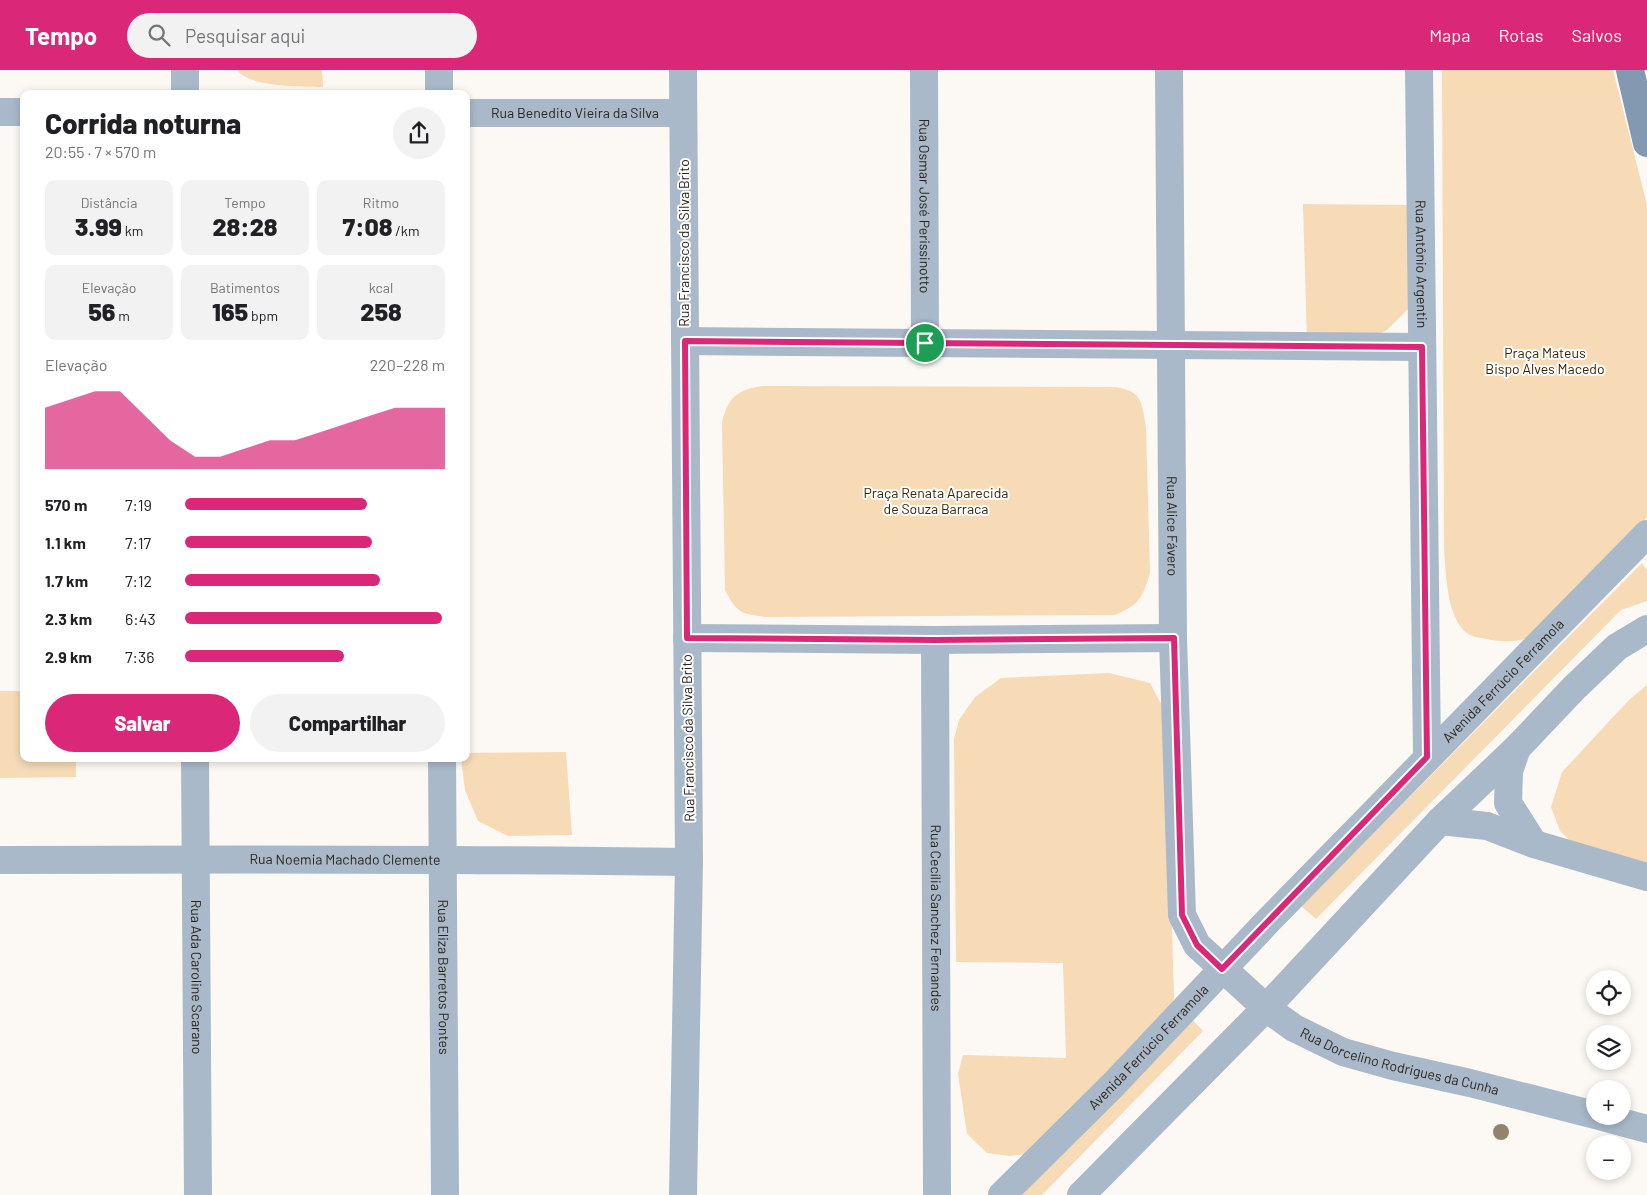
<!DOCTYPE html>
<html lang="pt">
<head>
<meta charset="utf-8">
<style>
	:root { --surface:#fff; --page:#f2f2f2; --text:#202124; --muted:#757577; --accent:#db2777 }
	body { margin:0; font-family:Barlow,sans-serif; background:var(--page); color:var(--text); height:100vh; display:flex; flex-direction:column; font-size:19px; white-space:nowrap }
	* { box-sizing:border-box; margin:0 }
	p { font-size:16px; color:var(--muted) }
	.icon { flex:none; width:28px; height:28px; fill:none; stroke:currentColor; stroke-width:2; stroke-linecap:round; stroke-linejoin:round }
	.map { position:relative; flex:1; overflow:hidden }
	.panel { position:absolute; left:20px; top:20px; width:450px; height:672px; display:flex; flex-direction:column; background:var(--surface); border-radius:10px; box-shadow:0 2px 8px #0003 }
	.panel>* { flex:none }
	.controls { position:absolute; left:1586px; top:900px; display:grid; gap:10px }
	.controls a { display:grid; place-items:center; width:45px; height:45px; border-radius:50%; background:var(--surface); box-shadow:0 2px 8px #0003; font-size:25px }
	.pin { position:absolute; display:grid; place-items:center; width:42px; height:42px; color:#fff; margin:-21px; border:2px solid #fff; border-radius:50%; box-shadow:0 1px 5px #0007 }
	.round { display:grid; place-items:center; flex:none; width:52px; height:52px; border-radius:26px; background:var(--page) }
	.head { display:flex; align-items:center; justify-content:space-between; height:85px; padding:0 25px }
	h1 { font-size:28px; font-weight:800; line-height:38px }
	.figures { display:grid; grid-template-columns:repeat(3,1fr); gap:8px; height:85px; padding:5px 25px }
	.figures div { display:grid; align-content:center; border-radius:10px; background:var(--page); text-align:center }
	.figures b { font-size:25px; font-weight:800 }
	.figures small { font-size:14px; font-weight:400 }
	.figures p { font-size:14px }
	.chart { height:140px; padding:10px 25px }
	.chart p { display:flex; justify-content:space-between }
	.chart svg { width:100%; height:90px; margin-top:5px; fill:var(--accent); opacity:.7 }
	.button { display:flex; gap:10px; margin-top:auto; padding:10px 25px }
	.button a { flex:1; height:58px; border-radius:30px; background:var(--accent); color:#fff; font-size:20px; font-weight:800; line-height:58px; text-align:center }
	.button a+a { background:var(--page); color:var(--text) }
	ul { padding:0 25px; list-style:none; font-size:16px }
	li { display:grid; grid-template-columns:80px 60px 1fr; align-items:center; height:38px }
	li i { height:12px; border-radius:6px; background:var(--accent) }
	header { display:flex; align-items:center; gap:30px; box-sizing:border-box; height:70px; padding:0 25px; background:var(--accent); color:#fff }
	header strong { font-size:24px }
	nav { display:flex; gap:28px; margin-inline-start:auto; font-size:18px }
	.search { width:350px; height:45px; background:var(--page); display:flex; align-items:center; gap:12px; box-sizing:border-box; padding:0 18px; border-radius:28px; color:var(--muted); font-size:19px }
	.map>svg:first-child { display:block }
</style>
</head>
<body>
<header>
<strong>Tempo</strong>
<div class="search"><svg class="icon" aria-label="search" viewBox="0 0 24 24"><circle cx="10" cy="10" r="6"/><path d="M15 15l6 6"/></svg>Pesquisar aqui</div>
<nav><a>Mapa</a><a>Rotas</a><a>Salvos</a></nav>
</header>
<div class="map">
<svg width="1647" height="1125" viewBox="0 0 1647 1125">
	<rect width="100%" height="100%" fill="#fcf9f4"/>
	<g fill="#f7dab6">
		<path d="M237,0H322L323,17C302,16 250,18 237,0Z"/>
		<path d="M1442,0H1613L1647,135V447L1633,464L1532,567C1518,572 1506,572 1491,570C1485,568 1477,568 1472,566C1446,555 1446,502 1444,478Z"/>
		<path d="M1303,134L1410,135L1408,239L1387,260L1366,271L1307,273Z"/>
		<path d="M764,316L1115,317C1143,321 1142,333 1146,358L1150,503C1143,527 1139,536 1114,545L765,547C740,543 737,543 725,520L722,353C728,327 737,319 764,316Z"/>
		<path d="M1642,493L1647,500V531L1621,540L1316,849L1301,836Z"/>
		<path d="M1109,603L1150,613L1166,643L1174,929L1159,958L1038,1083L1009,1086L987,1083L967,1064L958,1004L963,985L1066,988L1063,893L956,892L954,669L959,650L975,627L1001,608Z"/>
		<path d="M1647,615V804L1578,778L1560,761L1551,737L1562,702L1629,630Z"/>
		<path d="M0,621H24V689H76V707L0,708Z"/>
		<path d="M566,682L572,765L508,766L478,751L465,720L461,689H466V683Z"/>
		<path d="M1189,946L1203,961L1042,1125H1015Z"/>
	</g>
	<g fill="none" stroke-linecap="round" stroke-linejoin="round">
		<g stroke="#a9b9c9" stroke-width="28">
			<path d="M185,0V24"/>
			<path d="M439,0V24"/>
			<path id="s1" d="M924,0L925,273"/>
			<path id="s2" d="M1169,0L1173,568L1182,845L1197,875L1266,938L1294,958L1343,982L1393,996L1470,1013L1595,1045"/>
			<path id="s3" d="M1419,0L1427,687"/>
			<path d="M0,42H24"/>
			<path id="s4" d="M466,43H683"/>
			<path d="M685,271L1422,277"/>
			<path d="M687,568L935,570L1173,568"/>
			<path id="s5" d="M935,570L937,1125"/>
			<path d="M1517,678L1509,701L1508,733L1534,774"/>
			<path id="s6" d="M195,689L198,1125"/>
			<path id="s7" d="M442,689L445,1125"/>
			<path d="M1440,751L1487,756L1534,774L1647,807"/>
			<path id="s8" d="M0,790C230,789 459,789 689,792"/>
			<path d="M1599,1046L1647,1059"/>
			<path d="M683,1125L689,792L683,0"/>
		</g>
		<g stroke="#a9b9c9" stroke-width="28">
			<path id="s9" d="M1002,1125L1113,1015L1268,851L1647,464"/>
			<path d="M1081,1125L1266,938L1440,751L1517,678L1574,618L1617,577L1647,559"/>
		</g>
		<path stroke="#8299b1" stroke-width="28" d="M1630,0L1647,73"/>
	</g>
	<circle fill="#91846f" cx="1501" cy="1062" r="8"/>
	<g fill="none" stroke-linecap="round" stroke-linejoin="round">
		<defs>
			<path id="route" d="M685,271L1422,277L1427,687L1222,899L1197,875L1182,845L1174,568L935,570L687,568Z"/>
		</defs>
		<use href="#route" stroke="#fff" stroke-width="10"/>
		<use href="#route" stroke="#db2777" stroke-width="6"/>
	</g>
	<g text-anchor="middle" stroke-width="4" stroke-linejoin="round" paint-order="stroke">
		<g font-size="14" fill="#2a241c" stroke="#fff">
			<text dy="5" stroke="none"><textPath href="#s4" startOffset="109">Rua Benedito Vieira da Silva</textPath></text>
			<text dy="5" stroke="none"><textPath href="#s1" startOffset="136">Rua Osmar José Perissinotto</textPath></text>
			<text transform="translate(684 173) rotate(-90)" y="5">Rua Francisco da Silva Brito</text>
			<text dy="5" stroke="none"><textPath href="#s3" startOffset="194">Rua Antônio Argentin</textPath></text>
			<text dy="5" stroke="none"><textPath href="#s2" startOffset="456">Rua Alice Fávero</textPath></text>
			<text dy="5" stroke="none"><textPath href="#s9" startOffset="718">Avenida Ferrúcio Ferramola</textPath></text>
			<text transform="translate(688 668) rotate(-91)" y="5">Rua Francisco da Silva Brito</text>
			<text dy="5" stroke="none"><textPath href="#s8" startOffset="345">Rua Noemia Machado Clemente</textPath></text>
			<text dy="5" stroke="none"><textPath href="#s5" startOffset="278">Rua Cecília Sanchez Fernandes</textPath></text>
			<text dy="5" stroke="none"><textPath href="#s6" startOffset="218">Rua Ada Caroline Scarano</textPath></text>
			<text dy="5" stroke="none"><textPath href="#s7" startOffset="218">Rua Eliza Barretos Pontes</textPath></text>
			<text dy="5" stroke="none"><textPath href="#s9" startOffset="208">Avenida Ferrúcio Ferramola</textPath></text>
			<text dy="5" stroke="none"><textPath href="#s2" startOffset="1118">Rua Dorcelino Rodrigues da Cunha</textPath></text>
		</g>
		<g font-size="14" fill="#3a2403" stroke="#fff">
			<text x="1545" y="288">Praça Mateus<tspan x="1545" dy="16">Bispo Alves Macedo</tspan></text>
			<text x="936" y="428">Praça Renata Aparecida<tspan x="936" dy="16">de Souza Barraca</tspan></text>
		</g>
	</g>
</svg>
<div class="controls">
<a><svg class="icon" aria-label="locate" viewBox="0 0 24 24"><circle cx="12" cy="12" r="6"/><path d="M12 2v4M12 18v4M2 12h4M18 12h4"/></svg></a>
<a><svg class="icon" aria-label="layers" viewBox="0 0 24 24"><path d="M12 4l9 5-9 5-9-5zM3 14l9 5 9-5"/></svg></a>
<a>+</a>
<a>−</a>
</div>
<div class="pin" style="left:925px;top:273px;background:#1e9e55"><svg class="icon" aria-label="arrive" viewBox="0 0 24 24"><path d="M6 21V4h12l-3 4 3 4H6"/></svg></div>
<section class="panel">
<div class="head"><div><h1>Corrida noturna</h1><p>20:55 · 7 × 570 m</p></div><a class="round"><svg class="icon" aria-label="share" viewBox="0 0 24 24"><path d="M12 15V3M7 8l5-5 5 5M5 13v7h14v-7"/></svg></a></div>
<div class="figures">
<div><p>Distância</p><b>3.99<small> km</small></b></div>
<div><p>Tempo</p><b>28:28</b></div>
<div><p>Ritmo</p><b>7:08<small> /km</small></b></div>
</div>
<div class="figures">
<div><p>Elevação</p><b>56<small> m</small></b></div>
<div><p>Batimentos</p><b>165<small> bpm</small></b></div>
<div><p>kcal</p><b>258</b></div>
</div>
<div class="chart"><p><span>Elevação</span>220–228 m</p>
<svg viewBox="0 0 160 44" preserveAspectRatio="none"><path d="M0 44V14L10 10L20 6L30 6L40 18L50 30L60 38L70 38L80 34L90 30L100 30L110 26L120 22L130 18L140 14L150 14L160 14V44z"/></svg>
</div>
<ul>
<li><b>570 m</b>7:19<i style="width:70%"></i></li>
<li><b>1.1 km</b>7:17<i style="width:72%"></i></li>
<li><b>1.7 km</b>7:12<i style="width:75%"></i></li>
<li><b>2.3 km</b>6:43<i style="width:99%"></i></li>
<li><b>2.9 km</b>7:36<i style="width:61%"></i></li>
</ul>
<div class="button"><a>Salvar</a><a>Compartilhar</a></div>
</section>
</div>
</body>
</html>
